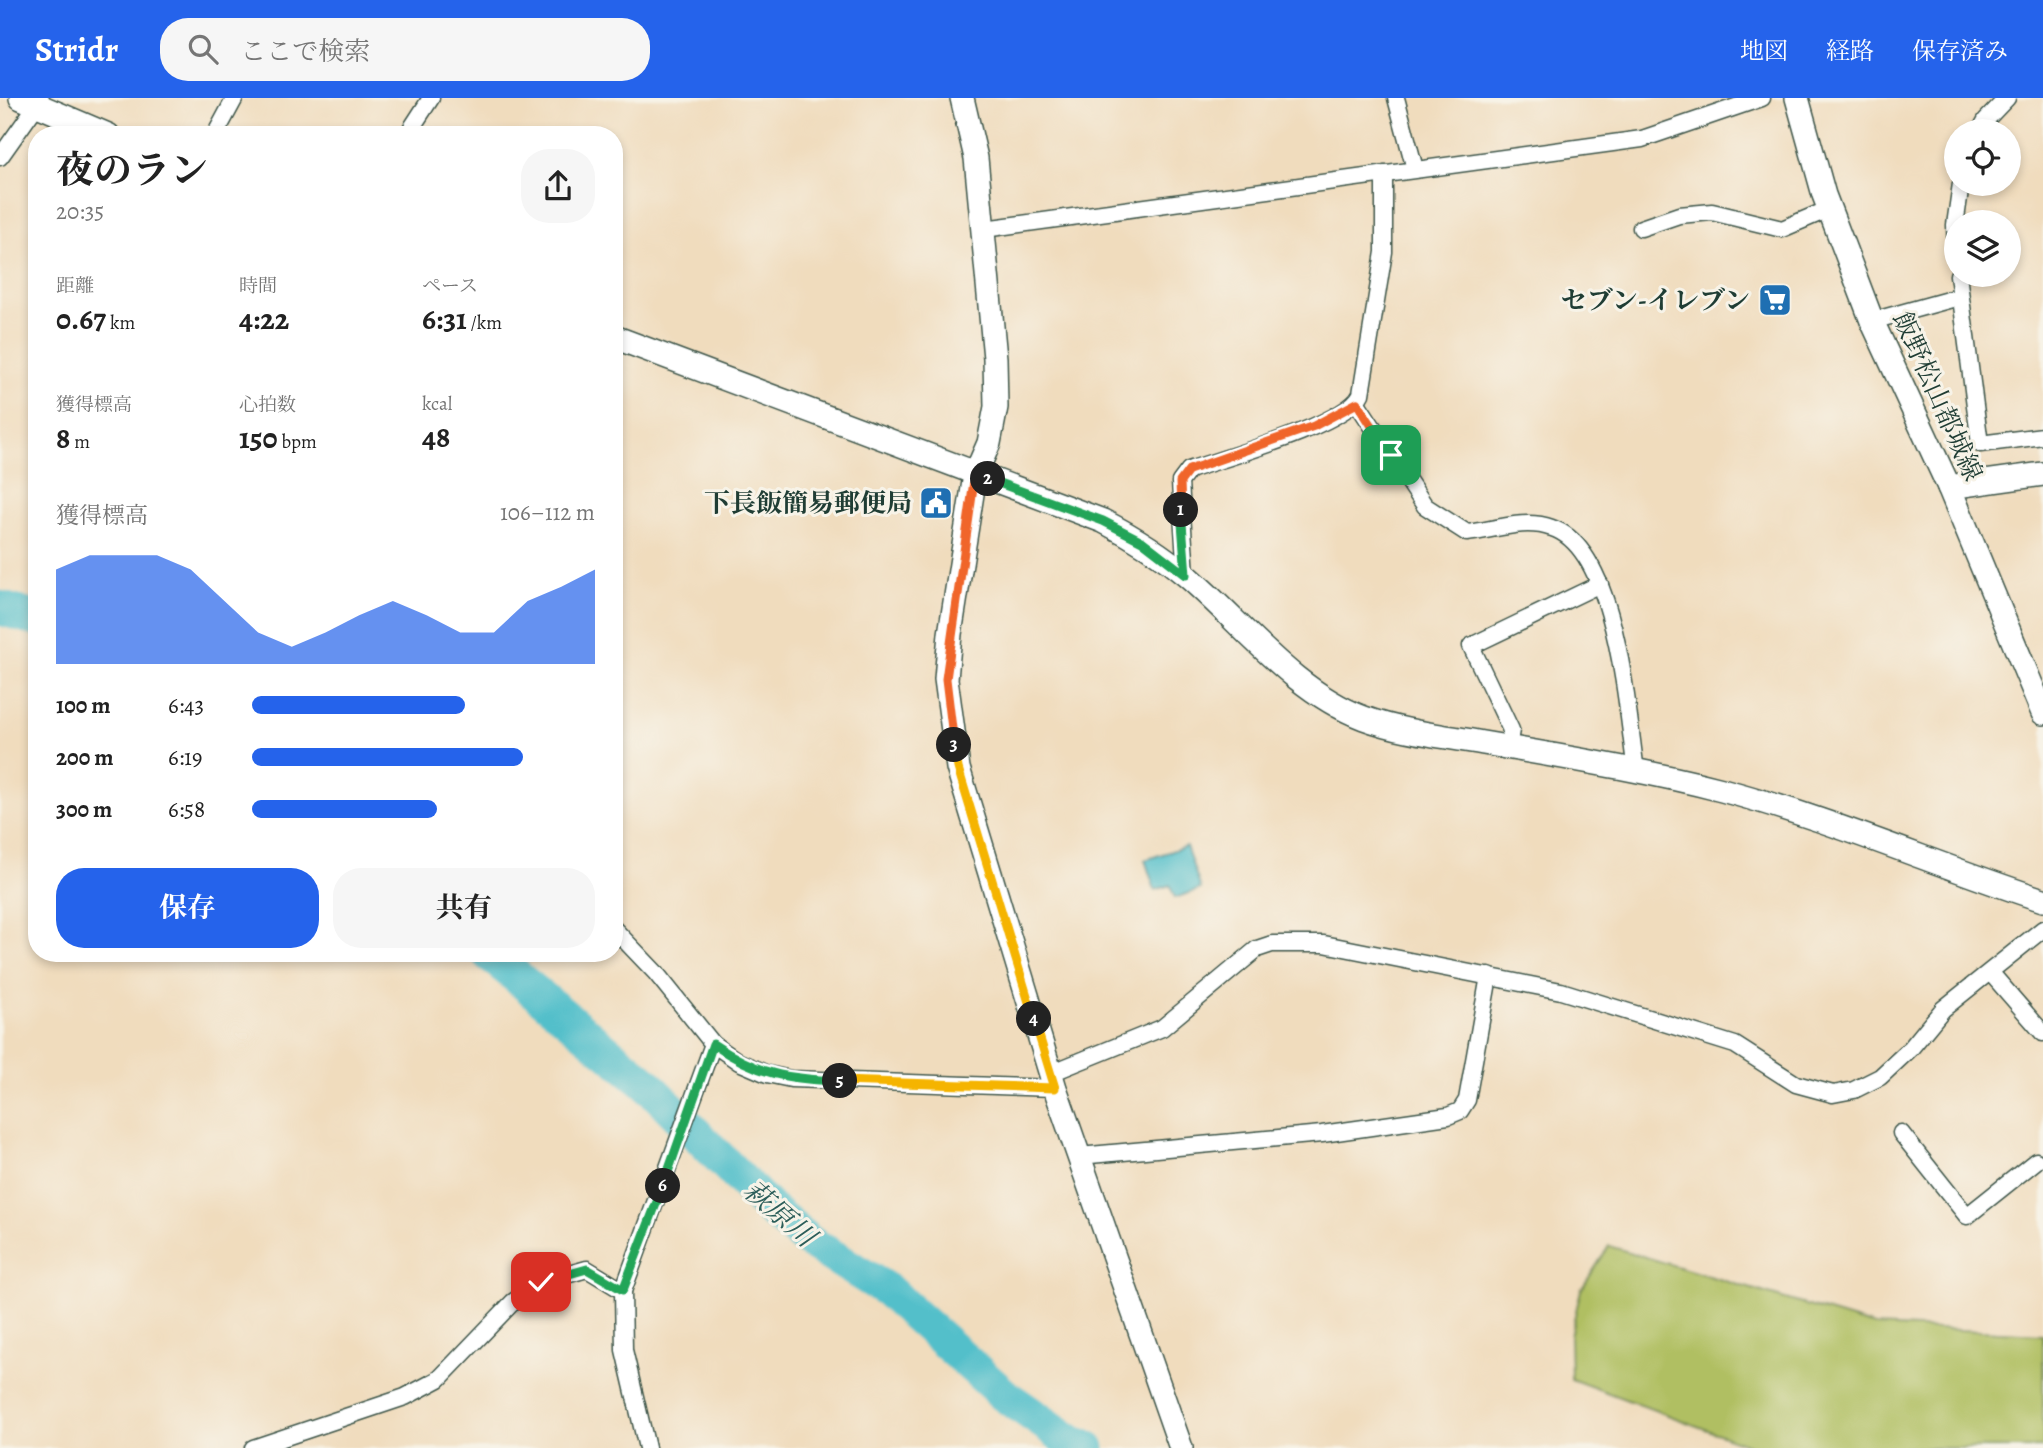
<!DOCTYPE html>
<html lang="ja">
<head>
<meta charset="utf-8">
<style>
	:root { --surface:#fff; --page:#f6f6f6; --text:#222; --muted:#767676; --accent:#2563eb }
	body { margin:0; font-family:Alegreya,"Noto Serif JP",serif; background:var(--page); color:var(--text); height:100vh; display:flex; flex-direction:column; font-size:26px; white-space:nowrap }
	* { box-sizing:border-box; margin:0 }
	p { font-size:23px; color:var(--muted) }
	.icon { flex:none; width:38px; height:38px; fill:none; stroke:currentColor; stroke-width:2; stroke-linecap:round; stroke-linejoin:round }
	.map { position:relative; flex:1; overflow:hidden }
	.details { position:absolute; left:28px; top:28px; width:595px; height:836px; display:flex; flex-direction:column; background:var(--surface); border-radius:28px; box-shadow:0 4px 10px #0003 }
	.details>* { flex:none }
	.buttons { position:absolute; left:1944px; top:21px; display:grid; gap:14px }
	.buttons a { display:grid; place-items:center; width:77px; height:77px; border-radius:50%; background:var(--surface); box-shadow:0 4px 10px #0003; font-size:35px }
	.pin { position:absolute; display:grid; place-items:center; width:60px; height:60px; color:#fff; margin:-30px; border-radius:14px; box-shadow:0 4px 10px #0006 }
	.km { position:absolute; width:35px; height:35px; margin:-18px; border-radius:50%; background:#222; color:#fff; font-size:19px; line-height:35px; text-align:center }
	.round { display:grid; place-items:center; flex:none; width:74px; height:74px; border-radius:28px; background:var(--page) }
	.overview { display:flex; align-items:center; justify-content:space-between; height:119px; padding:0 28px }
	h1 { font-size:38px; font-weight:700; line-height:52px }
	.stats { display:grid; grid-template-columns:repeat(3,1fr); gap:10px; height:119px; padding:7px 28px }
	.stats div { display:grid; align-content:center }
	.stats b { font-size:30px; font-weight:700 }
	.stats small { font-size:19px; font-weight:400 }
	.stats p { font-size:19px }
	.chart { height:196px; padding:14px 28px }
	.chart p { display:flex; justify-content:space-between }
	.chart svg { width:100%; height:126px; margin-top:7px; fill:var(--accent); opacity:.7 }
	.primary-button { display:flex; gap:14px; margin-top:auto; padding:14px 28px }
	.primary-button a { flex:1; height:80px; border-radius:28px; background:var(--accent); color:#fff; font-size:28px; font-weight:700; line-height:80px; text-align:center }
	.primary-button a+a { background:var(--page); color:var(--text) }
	ul { padding:0 28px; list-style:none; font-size:23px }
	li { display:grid; grid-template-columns:112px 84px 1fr; align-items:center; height:52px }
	li i { height:18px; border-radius:9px; background:var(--accent) }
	header { display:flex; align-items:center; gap:42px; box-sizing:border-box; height:98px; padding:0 35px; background:var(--accent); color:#fff }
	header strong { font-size:33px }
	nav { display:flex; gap:38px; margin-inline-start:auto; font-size:24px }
	.search { width:490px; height:63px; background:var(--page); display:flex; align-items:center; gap:18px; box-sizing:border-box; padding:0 24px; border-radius:28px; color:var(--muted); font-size:26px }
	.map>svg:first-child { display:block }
</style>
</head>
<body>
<header>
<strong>Stridr</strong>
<div class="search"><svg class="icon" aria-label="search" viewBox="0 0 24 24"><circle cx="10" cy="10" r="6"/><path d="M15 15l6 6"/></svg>ここで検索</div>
<nav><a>地図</a><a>経路</a><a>保存済み</a></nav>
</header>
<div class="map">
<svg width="2043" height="1350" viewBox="0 0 2043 1350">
	<rect width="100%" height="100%" fill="#f7f3e8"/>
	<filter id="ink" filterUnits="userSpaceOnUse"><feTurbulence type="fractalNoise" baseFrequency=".0143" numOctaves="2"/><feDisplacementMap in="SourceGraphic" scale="14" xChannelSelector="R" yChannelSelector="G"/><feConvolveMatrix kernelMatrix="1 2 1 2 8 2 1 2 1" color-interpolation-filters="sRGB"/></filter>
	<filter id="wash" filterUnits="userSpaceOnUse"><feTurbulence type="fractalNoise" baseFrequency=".00686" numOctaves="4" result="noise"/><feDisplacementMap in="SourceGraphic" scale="28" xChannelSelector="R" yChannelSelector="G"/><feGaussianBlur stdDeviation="1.57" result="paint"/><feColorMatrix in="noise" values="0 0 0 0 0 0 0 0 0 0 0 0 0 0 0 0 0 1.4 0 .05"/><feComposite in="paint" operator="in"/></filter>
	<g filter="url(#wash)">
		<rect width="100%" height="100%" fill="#f0dcbd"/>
		<path fill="#b0bf62" stroke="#687e4b" stroke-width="2" d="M1609,1148L1875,1228L2043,1236V1350H1756L1571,1281L1570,1238L1581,1192Z"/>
		<path fill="#52bfca" stroke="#387e7f" stroke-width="2" d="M1186,748L1201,791L1175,800L1170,787L1155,792L1145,762Z"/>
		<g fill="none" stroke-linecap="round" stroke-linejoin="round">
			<g stroke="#52bfca" stroke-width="35">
				<path d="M0,510L37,521"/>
				<path d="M489,856L647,986L772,1113L808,1143L887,1192L1004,1297L1073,1345L1088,1350"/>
			</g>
		</g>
	</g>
	<g filter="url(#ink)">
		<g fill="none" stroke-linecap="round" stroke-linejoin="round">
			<defs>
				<g id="street">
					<path d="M1396,0L1415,71"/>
					<path d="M1980,33L1986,22L2007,0"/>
					<path d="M215,37L235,0"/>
					<path d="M407,37L431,0"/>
					<path d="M0,59L41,1"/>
					<path d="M1641,130L1679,117L1712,114L1782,131L1829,111"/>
					<path d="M984,131L1642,41L1762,0"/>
					<path d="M1956,157L1955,127L1961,86"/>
					<path d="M1958,177L1980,346L2043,338"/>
					<path d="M1872,223L1959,199"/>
					<path d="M1357,305L1425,408L1467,435C1495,432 1524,420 1552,430C1617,451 1627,614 1636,673"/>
					<path d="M1186,477L1180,384L1189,372C1224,360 1348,326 1361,296L1384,154V76"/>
					<path d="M1508,650L1511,632L1471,548L1600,486"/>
					<path d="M614,831L656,875L713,946L739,964L767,976L791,981L1055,990"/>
					<path d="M1990,874L2043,935"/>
					<path d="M1051,975L1162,930L1257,851L1272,846H1324L1561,893L1735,947L1796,986L1833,996L1854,992L1880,979L1911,950L1943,911L2043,831"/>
					<path d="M1901,1035L1967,1118L2036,1063"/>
					<path d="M1079,1058L1322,1036L1448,1018L1460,1013L1467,1002L1489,878"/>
					<path d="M253,1350L405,1299L439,1281L513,1204L541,1184L587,1171L623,1193"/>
					<path d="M647,1350L624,1252L623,1193L713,946"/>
				</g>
				<g id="secondary">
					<path d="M21,0L108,37"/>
					<path d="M962,0L976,60L995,260L996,309L989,345L975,377L950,536L946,581L958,670L1055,990L1181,1350"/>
					<path d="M1797,0L1824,97L1872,223L1949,389L2043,615"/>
					<path d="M614,239L1103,423C1134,439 1161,456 1187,478C1243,526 1293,593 1364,620C1402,634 1444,638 1483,645C1563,659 1644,672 1722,692C1831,721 1936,767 2043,802"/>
					<path d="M1949,389L2043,376"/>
				</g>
			</defs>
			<use href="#street" stroke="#3e5549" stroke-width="19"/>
			<use href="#secondary" stroke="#3e5549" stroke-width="26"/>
			<use href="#street" stroke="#fff" stroke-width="16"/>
			<use href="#secondary" stroke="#fff" stroke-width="23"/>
		</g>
	</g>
	<g fill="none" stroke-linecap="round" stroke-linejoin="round" filter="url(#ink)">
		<defs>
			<path id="split-1" d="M1181,412L1180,384L1189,372L1314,328L1357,305L1391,357"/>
			<path id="split-2" d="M988,381L1103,423L1142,443L1186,477L1181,412"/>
			<path id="split-3" d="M954,647L946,581L975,376L988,381"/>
			<path id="split-4" d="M954,647L958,670L1034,921"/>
			<path id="split-5" d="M840,983L1055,990L1034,921"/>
			<path id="split-6" d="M663,1088L713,946C758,977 787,981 840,983"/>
			<path id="split-7" d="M541,1184L587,1171L623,1192L663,1088"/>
		</defs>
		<use href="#split-1" stroke="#fff" stroke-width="14"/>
		<use href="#split-2" stroke="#fff" stroke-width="14"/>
		<use href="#split-3" stroke="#fff" stroke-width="14"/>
		<use href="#split-4" stroke="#fff" stroke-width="14"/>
		<use href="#split-5" stroke="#fff" stroke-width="14"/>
		<use href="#split-6" stroke="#fff" stroke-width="14"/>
		<use href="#split-7" stroke="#fff" stroke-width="14"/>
		<use href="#split-1" stroke="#f0652b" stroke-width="9"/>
		<use href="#split-2" stroke="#22a559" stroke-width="9"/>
		<use href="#split-3" stroke="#f0652b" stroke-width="9"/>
		<use href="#split-4" stroke="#f5b400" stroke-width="9"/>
		<use href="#split-5" stroke="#f5b400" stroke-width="9"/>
		<use href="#split-6" stroke="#22a559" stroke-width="9"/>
		<use href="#split-7" stroke="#22a559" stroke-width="9"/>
	</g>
	<defs>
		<symbol id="supermarket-square" viewBox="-11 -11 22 22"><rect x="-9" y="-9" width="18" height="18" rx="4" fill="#1f6fb2" stroke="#f7f3e8"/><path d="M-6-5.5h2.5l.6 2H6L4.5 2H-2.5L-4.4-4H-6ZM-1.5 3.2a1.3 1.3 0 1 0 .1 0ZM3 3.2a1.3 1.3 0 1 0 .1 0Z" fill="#fff"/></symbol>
		<symbol id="civic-square" viewBox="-11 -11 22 22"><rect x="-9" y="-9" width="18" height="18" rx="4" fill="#1f6fb2" stroke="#f7f3e8"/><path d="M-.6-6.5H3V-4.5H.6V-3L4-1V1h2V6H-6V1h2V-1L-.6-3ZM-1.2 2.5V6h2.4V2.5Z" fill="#fff"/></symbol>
	</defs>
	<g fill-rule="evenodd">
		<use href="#supermarket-square" x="1756" y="183" width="38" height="38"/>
		<use href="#civic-square" x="917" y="386" width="38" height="38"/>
	</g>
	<g text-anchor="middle" stroke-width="6" stroke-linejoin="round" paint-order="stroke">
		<g font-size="26" font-weight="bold" fill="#1f3d34" stroke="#f7f3e8" text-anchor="end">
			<text x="1750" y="211">セブン-イレブン</text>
			<text x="912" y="414">下長飯簡易郵便局</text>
		</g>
		<g font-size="26" fill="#1f3d34" stroke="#f7f3e8">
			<text transform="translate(1938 298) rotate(66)" y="9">飯野松山都城線</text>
		</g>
		<g font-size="28" font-style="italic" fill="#2c5e5a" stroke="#f7f3e8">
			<text transform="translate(780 1115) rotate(41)" y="10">萩原川</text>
		</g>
	</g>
</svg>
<div class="buttons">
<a><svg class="icon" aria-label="locate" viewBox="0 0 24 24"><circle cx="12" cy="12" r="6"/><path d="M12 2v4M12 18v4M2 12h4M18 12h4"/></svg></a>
<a><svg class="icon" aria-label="layers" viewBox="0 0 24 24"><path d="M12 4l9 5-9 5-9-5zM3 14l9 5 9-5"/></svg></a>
</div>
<div class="pin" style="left:1391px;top:357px;background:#1e9e55"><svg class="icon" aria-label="arrive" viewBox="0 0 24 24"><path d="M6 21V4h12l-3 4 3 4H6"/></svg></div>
<div class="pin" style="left:541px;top:1184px;background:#d93025"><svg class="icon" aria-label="check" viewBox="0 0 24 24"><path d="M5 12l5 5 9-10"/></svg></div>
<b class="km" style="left:1181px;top:412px">1</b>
<b class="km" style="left:988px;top:381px">2</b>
<b class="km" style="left:954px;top:647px">3</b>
<b class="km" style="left:1034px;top:921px">4</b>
<b class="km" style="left:840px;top:983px">5</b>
<b class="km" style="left:663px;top:1088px">6</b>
<section class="details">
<div class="overview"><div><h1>夜のラン</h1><p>20:35</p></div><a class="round"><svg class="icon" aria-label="share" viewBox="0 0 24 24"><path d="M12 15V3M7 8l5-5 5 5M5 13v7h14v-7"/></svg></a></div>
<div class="stats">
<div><p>距離</p><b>0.67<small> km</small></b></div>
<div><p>時間</p><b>4:22</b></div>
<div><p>ペース</p><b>6:31<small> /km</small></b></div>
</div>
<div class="stats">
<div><p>獲得標高</p><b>8<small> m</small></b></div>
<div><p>心拍数</p><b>150<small> bpm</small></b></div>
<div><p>kcal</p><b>48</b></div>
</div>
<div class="chart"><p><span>獲得標高</span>106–112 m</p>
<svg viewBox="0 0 160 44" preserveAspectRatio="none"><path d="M0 44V11L10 6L20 6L30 6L40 11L50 22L60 33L70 38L80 33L90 27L100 22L110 27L120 33L130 33L140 22L150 17L160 11V44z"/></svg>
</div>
<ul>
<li><b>100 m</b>6:43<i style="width:62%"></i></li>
<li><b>200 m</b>6:19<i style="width:79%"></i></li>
<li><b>300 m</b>6:58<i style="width:54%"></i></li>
</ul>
<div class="primary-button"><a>保存</a><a>共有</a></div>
</section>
</div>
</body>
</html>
